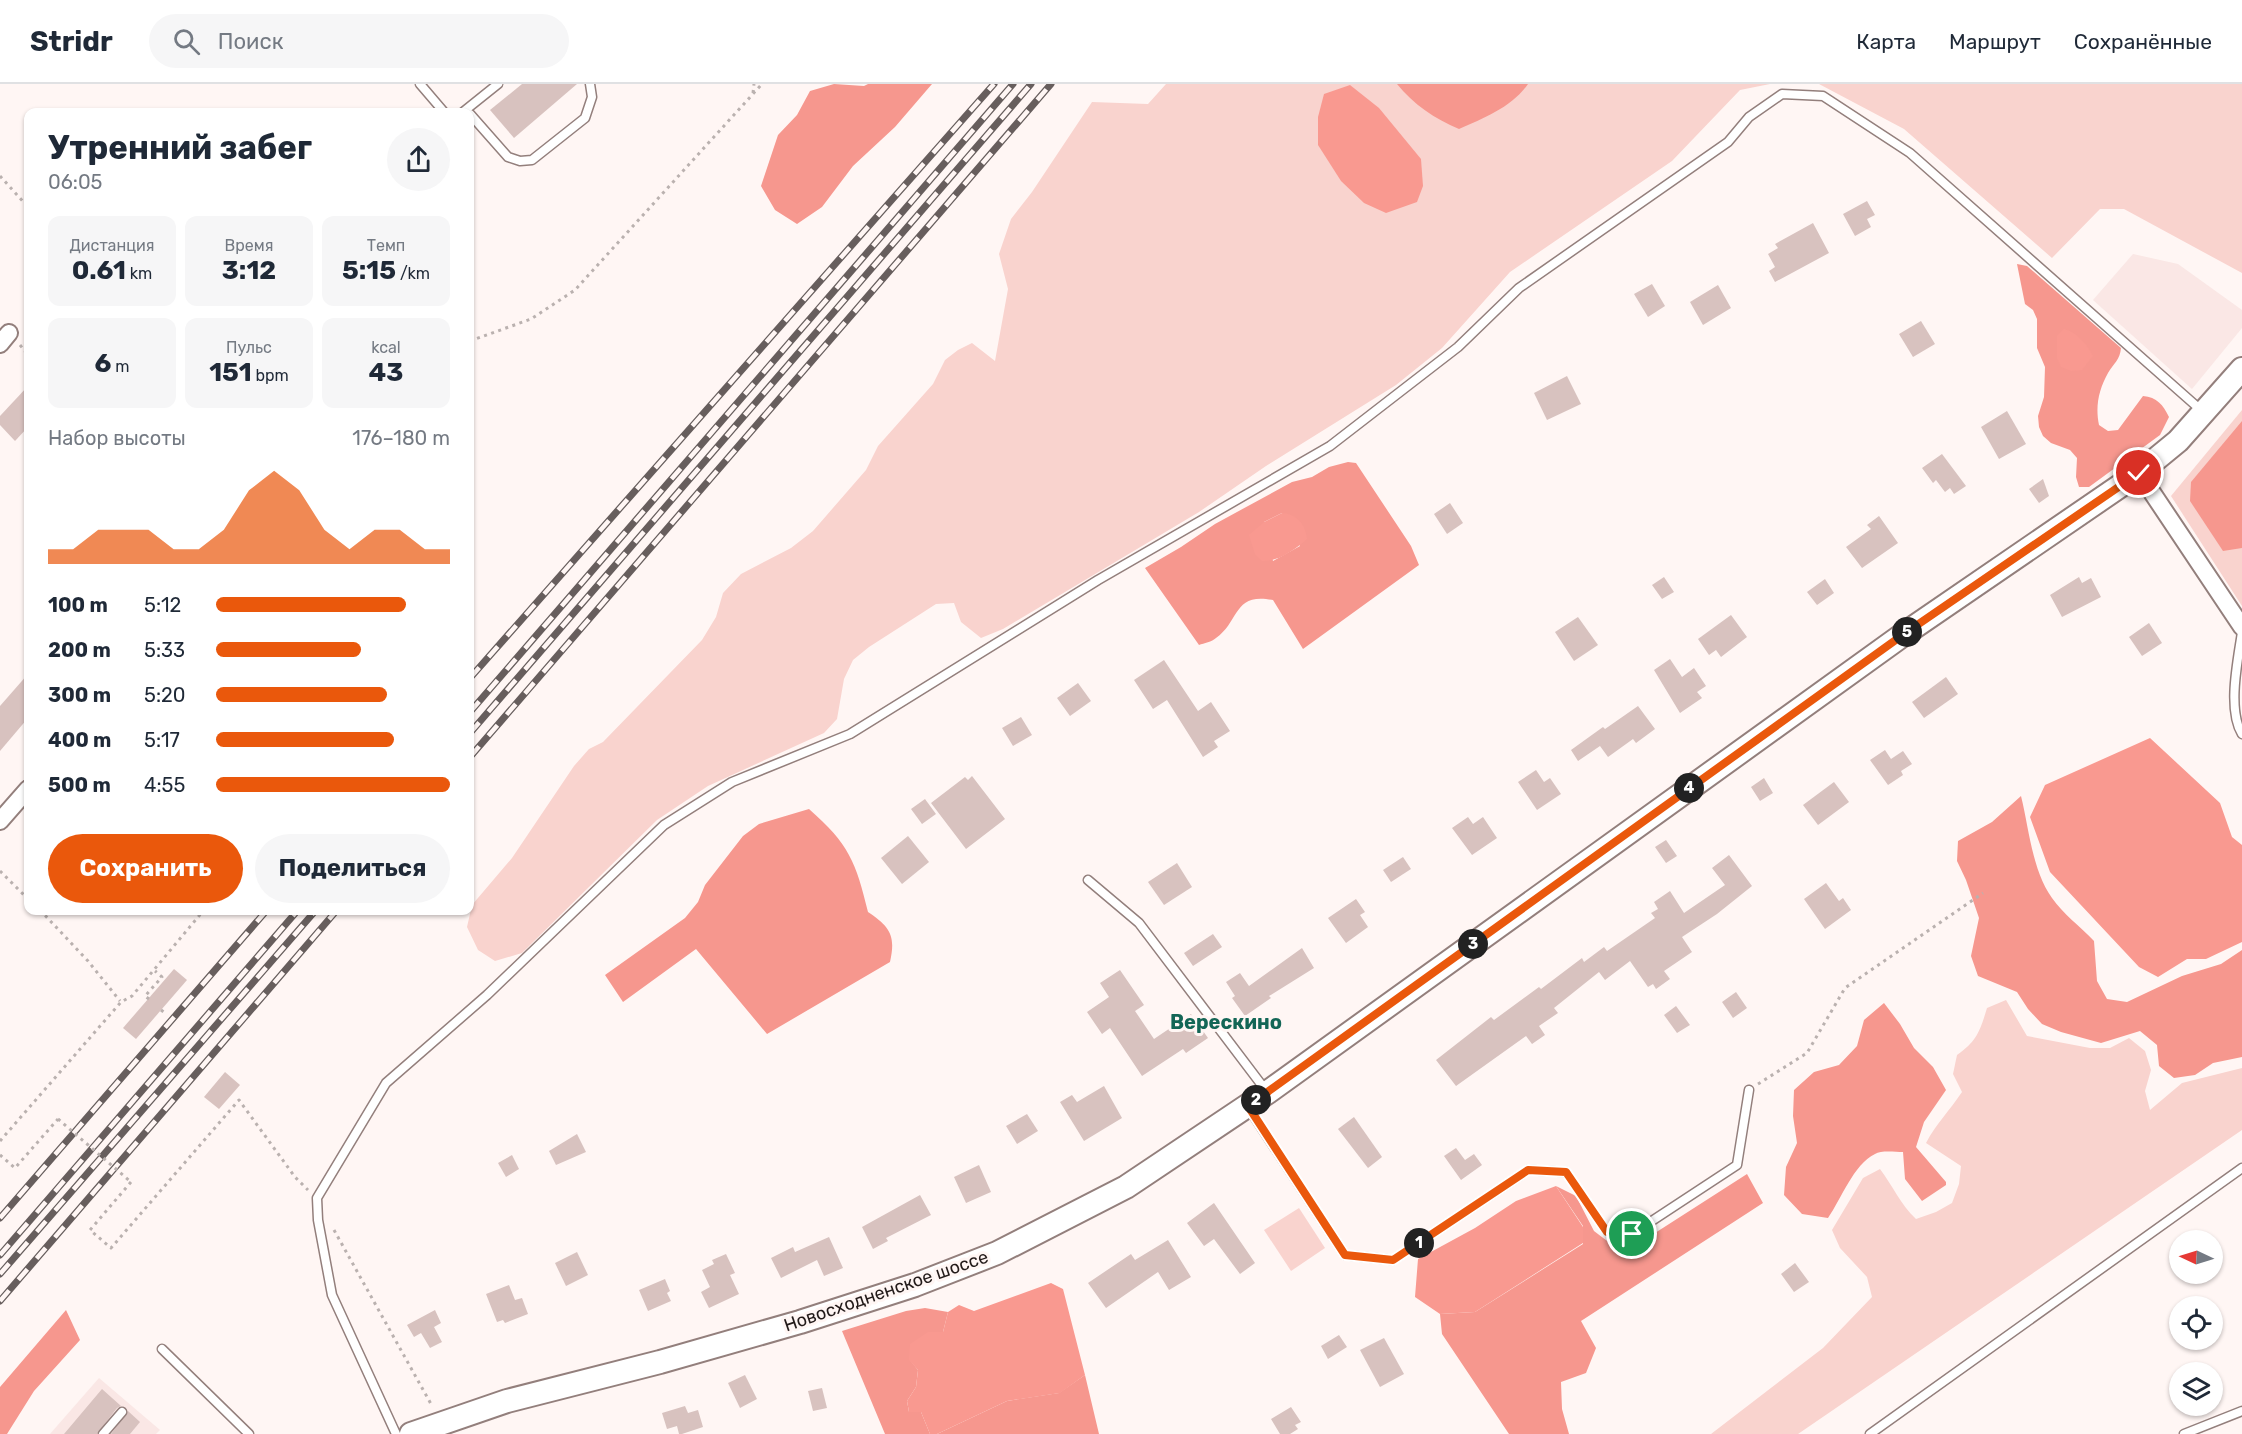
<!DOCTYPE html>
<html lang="ru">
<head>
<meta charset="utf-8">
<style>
	:root { --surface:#fff; --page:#f6f6f7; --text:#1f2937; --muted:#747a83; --line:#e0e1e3; --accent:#ea580c }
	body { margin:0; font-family:Rubik,sans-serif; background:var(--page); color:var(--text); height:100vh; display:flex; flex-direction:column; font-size:22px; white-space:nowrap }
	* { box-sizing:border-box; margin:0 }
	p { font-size:20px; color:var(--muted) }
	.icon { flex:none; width:33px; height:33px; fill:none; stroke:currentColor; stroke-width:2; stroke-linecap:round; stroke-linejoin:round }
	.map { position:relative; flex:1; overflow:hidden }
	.details { position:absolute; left:24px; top:24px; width:450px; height:807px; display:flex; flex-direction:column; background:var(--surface); border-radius:12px; box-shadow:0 2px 4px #0004 }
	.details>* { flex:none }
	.needle { width:39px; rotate:274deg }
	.controls { position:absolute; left:2169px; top:1146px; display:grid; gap:12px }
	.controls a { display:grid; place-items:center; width:54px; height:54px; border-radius:50%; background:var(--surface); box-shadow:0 2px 4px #0004; font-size:30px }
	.pin { position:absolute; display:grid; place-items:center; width:51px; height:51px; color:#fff; margin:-26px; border:3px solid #fff; border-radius:50%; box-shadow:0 2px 6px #0007 }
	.km { position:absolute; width:30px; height:30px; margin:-15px; border-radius:50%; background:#222; color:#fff; font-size:16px; line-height:30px; text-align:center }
	.round { display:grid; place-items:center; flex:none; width:63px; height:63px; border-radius:32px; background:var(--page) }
	.summary { display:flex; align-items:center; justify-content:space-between; height:102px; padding:0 24px }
	h1 { font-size:33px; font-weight:700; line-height:45px }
	.figures { display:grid; grid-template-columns:repeat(3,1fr); gap:9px; height:102px; padding:6px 24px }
	.figures div { display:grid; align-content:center; border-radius:12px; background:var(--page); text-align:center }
	.figures b { font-size:26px; font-weight:700 }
	.figures small { font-size:16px; font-weight:400 }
	.figures p { font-size:16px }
	.chart { height:168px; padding:12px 24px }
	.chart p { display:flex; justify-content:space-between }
	.chart svg { width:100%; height:108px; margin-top:6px; fill:var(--accent); opacity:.7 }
	.primary-button { display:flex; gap:12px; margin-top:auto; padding:12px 24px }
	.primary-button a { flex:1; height:69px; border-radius:36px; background:var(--accent); color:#fff; font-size:24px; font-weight:700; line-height:69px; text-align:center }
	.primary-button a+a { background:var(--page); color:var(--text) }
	ul { padding:0 24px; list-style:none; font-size:20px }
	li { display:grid; grid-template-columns:96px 72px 1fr; align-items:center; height:45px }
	li i { height:15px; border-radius:8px; background:var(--accent) }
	header { display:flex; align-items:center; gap:36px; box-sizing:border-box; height:84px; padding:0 30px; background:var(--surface); border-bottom:2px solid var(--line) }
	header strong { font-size:28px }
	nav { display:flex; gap:33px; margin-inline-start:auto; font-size:21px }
	.search { width:420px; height:54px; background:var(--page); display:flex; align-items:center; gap:15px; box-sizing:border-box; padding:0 21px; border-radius:33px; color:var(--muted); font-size:22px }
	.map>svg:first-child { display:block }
</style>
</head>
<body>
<header>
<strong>Stridr</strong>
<div class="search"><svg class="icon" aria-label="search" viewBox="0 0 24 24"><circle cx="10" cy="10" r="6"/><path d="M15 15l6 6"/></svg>Поиск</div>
<nav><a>Карта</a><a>Маршрут</a><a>Сохранённые</a></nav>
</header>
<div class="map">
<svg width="2242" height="1350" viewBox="0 0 2242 1350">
	<rect width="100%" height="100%" fill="#fff6f4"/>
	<g fill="#fae7e5">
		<path d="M2133,170L2178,180L2242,226V244L2192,305L2093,216Z"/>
		<path d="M99,1294L160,1346L156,1350H50Z"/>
	</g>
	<g fill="#f9d3ce">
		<path d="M1166,0H1770L1740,6L1672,77L1510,188L1442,264L1396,301L1266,382L1199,428L1003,545L981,554L961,538L954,519L936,520L869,563L853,576L844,595L837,635L824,649L708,702L657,736L522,869L495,877L478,866L467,843L472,821L512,774L574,682L589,665L603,658L702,556L716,533L723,509L741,490L791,464L813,447L866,386L878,362L933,300L945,276L958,266L972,259L995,277L1008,205L999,170L1011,135L1032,108L1092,18L1148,20Z"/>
		<path d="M1819,0H2242V189L2124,125H2100L2052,174L1904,45Z"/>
		<path d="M2242,326V522L2171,412Z"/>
		<path d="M2006,916L2027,952L2090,964H2110L2129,954L2145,967L2151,986L2145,1007L2150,1026L2182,999L2242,984V1046L1798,1350H1711L1823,1264L1872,1213L1867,1193L1840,1164L1832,1146L1863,1094L1880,1085C1893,1102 1900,1120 1916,1135L1936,1128L1952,1119L1959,1100L1961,1082L1926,1059C1936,1040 1950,1026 1962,1008L1953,990L1957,971C1977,957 1980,947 1987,924Z"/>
		<path d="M1299,1124L1325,1164L1291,1187L1264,1146Z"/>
	</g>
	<g fill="#f6978e" fill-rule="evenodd">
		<path d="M834,0L864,2L868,0H932L895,43L853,82L822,123L797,140L775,126L761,102L778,51L797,31L810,7Z"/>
		<path d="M1397,0H1528C1512,23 1484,34 1459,45C1435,35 1413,20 1397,0Z"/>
		<path d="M2017,180L2027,182L2121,264C2120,276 2114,279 2108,289C2099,305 2095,322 2099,341L2108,347L2118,346L2143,312C2157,313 2163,321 2169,333L2160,351L2089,403H2079L2076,393L2077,374L2070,366L2051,359L2043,352L2039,343L2038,332L2044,313L2045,283L2037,264V235L2033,226L2025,220Z"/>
		<path d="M2242,337V464L2223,467L2190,417L2191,398Z"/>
		<path d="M1348,378L1356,379L1411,462L1419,481L1303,565L1273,516C1233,508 1240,537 1216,554C1212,558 1204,559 1199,561L1145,484L1181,463L1215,440L1292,398L1312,393L1329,383ZM1282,429L1300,462L1273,477L1264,438Z"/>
		<path d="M2021,712C2029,744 2032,786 2052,814C2063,830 2080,842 2094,857L2097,897L2107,915L2127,918L2182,892L2221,880L2242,866V973L2213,979L2195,991L2174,994L2159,982L2157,961L2140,947L2101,959L2061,948L2042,940L2028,925L2017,908L1978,892L1971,872L1979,834L1966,796L1957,777L1958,757L1992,738Z"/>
		<path d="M809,725C849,760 856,778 868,828C890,843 896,851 890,878L767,950L696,865L623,918L605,891L685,834L698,818L705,801L743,752L759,740Z"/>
		<path d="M1884,919L1900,940L1914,964L1933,983L1946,1006L1924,1038L1916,1063L1946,1098V1101L1922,1117L1905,1095L1903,1068C1895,1068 1881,1066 1875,1070C1853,1081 1842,1114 1828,1134L1802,1130L1784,1111L1786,1083L1797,1059L1793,1032L1794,1006L1814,988L1839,981L1857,962L1864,936Z"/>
		<path d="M1747,1090L1763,1119L1581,1237L1596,1264L1586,1289L1561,1298L1562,1325L1569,1350H1509L1442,1250L1440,1230L1475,1228L1583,1160V1142L1556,1102L1576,1112L1594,1147L1615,1163L1641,1158Z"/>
		<path d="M925,1224L948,1228L943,1248L910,1276L918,1286L916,1303L907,1317L909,1328H921L930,1350H885L842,1247L906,1227Z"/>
		<path d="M66,1226L80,1256L34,1307L7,1350H0V1303Z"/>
		<path d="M1085,1291L1099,1350H937L1007,1317L1059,1309Z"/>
	</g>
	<g fill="#f99990">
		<path d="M1350,1L1379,24L1421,75L1423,102L1417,118L1386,129L1364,119L1341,97L1318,61V33L1324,10Z"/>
		<path d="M2064,245C2078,249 2086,259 2093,272L2082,286L2071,287L2061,283L2057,274V252Z"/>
		<path d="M1282,429C1297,430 1305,440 1307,455C1296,465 1278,478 1262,477L1255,470L1249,451L1264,438Z"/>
		<path d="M2150,654L2220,719L2232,753L2242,761V858L2206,875H2187L2158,893L2139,883L2050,788L2030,733L2045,701Z"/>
		<path d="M1556,1102L1583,1143V1159L1475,1228L1440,1230L1415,1213L1418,1175L1475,1144L1516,1117Z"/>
		<path d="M1051,1199L1063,1205L1085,1291L1060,1309L1007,1317L937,1350H930L921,1328H909L907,1317L916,1303L918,1286L909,1276L910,1260L928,1248H943L948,1228L959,1221L974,1227Z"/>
	</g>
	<g fill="#d8c2bf">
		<path d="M522,0H577L514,54L490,26Z"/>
		<path d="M1867,117L1875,131L1867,135L1871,143L1855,152L1843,130Z"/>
		<path d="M1813,139L1829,169L1775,198L1769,187L1775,183L1768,170L1778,164L1775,160Z"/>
		<path d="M1652,200L1665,222L1648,233L1634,210Z"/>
		<path d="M1718,201L1731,224L1703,241L1690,218Z"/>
		<path d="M1921,237L1935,260L1913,273L1899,250Z"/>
		<path d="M1567,292L1581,320L1547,336L1534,309Z"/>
		<path d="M28,302V343L15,357L0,341V332Z"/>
		<path d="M2007,327L2026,360L1999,375L1981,343Z"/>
		<path d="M1942,370L1966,402L1954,410L1950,404L1945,408L1936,396L1933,399L1922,384Z"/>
		<path d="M2043,395L2049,412L2039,419L2029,405Z"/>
		<path d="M1450,419L1463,439L1447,450L1434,430Z"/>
		<path d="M1879,432L1898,459L1862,484L1846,463L1871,445L1867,441Z"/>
		<path d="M1664,493L1674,508L1662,515L1652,501Z"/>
		<path d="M2079,493L2082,499L2091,494L2101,513L2062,533L2050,511Z"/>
		<path d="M1825,495L1834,509L1817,521L1807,508Z"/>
		<path d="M1731,531L1747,553L1721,573L1716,566L1709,571L1698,555Z"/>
		<path d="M1578,533L1598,561L1574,577L1555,548Z"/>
		<path d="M2149,539L2162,559L2142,572L2129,553Z"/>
		<path d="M1670,575L1682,593L1694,584L1706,602L1697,608L1702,614L1680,629L1654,586Z"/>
		<path d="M1164,576L1198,627L1211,618L1230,647L1214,657L1218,663L1203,673L1167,616L1153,625L1134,596Z"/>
		<path d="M28,590V634L0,667V622Z"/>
		<path d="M1946,593L1958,610L1924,634L1912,618Z"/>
		<path d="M1078,599L1091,617L1070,632L1057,614Z"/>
		<path d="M1638,622L1655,645L1636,659L1633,655L1608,673L1600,662L1578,677L1571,666L1603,643L1605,645Z"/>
		<path d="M1021,633L1032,651L1013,662L1002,644Z"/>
		<path d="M1885,666L1891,675L1903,667L1912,680L1901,687L1903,691L1888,701L1870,676Z"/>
		<path d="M1536,686L1544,698L1550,694L1561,710L1537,726L1518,698Z"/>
		<path d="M972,692L1005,735L966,765L931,719L965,693L968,696Z"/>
		<path d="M1764,694L1773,709L1760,717L1751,703Z"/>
		<path d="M1834,698L1849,718L1818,741L1803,721Z"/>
		<path d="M925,715L936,730L922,740L911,725Z"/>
		<path d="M1468,733L1473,740L1483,733L1497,754L1472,771L1452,744Z"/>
		<path d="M908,752L929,778L902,800L881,774Z"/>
		<path d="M1666,756L1677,772L1666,779L1655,763Z"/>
		<path d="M1729,771L1752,802L1717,830L1682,853L1692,868L1664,887L1670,895L1656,905L1653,900L1648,903L1630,877L1605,896L1599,888L1554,924L1558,929L1539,942L1545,951L1532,960L1526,952L1456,1002L1436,976L1491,933L1494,936L1539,903L1541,905L1582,874L1584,878L1604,863L1607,867L1655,834L1651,829L1658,825L1654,818L1670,807L1684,829L1725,801L1712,784Z"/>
		<path d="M1403,773L1411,785L1391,798L1383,786Z"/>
		<path d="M1177,779L1192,803L1164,821L1148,798Z"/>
		<path d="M1826,799L1839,817L1843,814L1851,826L1825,845L1804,815Z"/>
		<path d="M1356,815L1365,828L1360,831L1368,843L1346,859L1328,834Z"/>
		<path d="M1213,850L1222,863L1193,882L1184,869Z"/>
		<path d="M1302,864L1314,884L1269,912L1271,914L1245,932L1232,914L1235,912L1226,898L1240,889L1249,902Z"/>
		<path d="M174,885L187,896L136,955L123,944Z"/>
		<path d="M1120,886L1144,921L1135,927L1154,955L1191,930L1208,954L1186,969L1183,965L1142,992L1110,944L1102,950L1087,928L1109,913L1100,899Z"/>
		<path d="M1736,908L1747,924L1733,934L1722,918Z"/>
		<path d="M1676,922L1690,941L1677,949L1664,931Z"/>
		<path d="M225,988L240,1001L219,1025L204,1013Z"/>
		<path d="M1104,1002L1122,1034L1084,1057L1060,1018L1072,1011L1077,1018Z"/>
		<path d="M1027,1030L1038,1047L1017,1060L1006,1042Z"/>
		<path d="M1354,1033L1382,1073L1368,1084L1338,1045Z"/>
		<path d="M577,1050L586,1068L556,1081L549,1067Z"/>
		<path d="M1456,1064L1465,1076L1474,1070L1482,1081L1461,1096L1444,1072Z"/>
		<path d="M512,1071L519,1085L506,1093L498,1079Z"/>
		<path d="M979,1081L991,1108L966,1119L954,1093Z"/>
		<path d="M920,1111L931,1131L886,1154L888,1157L873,1165L862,1143Z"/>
		<path d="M1214,1119L1255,1179L1240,1190L1214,1155L1204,1162L1187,1139Z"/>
		<path d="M829,1153L843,1184L824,1192L817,1176L781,1194L771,1174L793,1163L795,1168Z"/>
		<path d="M1168,1156L1191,1193L1169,1206L1158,1188L1106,1224L1088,1199L1131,1170L1135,1176Z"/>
		<path d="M577,1168L588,1191L566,1202L555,1179Z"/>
		<path d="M726,1170L735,1189L730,1191L739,1210L709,1224L701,1208L710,1203L702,1186L714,1180L712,1176Z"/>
		<path d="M1795,1179L1809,1198L1794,1208L1781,1190Z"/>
		<path d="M665,1195L670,1207L667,1209L671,1217L648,1227L639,1206Z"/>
		<path d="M509,1201L515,1216L522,1214L528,1230L505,1239L503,1236L497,1238L486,1210Z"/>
		<path d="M435,1226L441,1239L434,1243L442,1258L430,1264L421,1249L414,1253L407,1241Z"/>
		<path d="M1339,1251L1347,1263L1328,1275L1321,1262Z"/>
		<path d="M1384,1254L1404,1290L1380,1303L1360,1266Z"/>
		<path d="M745,1291L757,1315L740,1324L728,1299Z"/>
		<path d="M822,1304L827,1324L813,1327L808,1307Z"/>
		<path d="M102,1305L121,1322L117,1324L97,1350H64Z"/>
		<path d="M685,1322L688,1329L698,1326L703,1343L682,1350H679L677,1342L667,1345L662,1329Z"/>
		<path d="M1291,1323L1301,1338L1295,1341L1298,1345L1290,1350H1280L1271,1335Z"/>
		<path d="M128,1327L140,1338L130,1350H111Z"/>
	</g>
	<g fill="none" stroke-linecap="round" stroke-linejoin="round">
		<defs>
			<g id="lane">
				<path d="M420,0L444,28"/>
				<path d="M463,28L498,0"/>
				<path d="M470,30L508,73L520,77L532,76L585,34L592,13L590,0"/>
				<path d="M2242,548C2238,576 2227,625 2242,650"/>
				<path d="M1088,796L1139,839L1267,1008"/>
				<path d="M1248,1023L1345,1171L1393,1176L1528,1086L1566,1088L1607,1148L1632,1150L1737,1081L1749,1006"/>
				<path d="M162,1265L249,1350"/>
				<path d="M103,1350L122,1328"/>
				<path d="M396,1350L332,1211L318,1136L317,1114L386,999L487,911L664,741L732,698L850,650L1098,496L1330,362L1458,263L1519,204L1728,58L1749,33L1782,10L1823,12L1910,69L2202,327"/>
				<path d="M1870,1350L2242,1084"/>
				<path d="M2184,1350L2242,1327"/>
			</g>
			<g id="street">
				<path d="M0,260L9,249"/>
				<path d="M2139,389L2242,543"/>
				<path d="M0,737L28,705"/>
			</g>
			<path id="secondary" d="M411,1350L507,1317L660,1278L800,1238L915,1201L997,1169L1126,1103L1268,1008L1904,550L2139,389L2178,357L2242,285"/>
		</defs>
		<use href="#lane" stroke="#937f7c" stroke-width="11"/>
		<use href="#street" stroke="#937f7c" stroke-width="20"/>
		<use href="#secondary" stroke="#937f7c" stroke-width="26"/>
		<g stroke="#bab1af" stroke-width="3" stroke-dasharray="3 4.5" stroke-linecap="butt">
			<path d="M753,9L754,0"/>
			<path d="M0,92L28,123"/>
			<path d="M470,257L531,235L575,206L762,0"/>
			<path d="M20,261L28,271"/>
			<path d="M0,787L28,815"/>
			<path d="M40,826L88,877L120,917"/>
			<path d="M149,915L145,912L162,893L155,887"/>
			<path d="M161,926L165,929"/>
			<path d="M1758,1000L1807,969L1845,904L1983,809"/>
			<path d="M0,1057L121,918L132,912L204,826"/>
			<path d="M0,1071L15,1084L58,1035"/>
			<path d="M131,1098L90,1146L111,1164L239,1016L295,1093L308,1106"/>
			<path d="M334,1146L431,1320"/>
		</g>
		<use href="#lane" stroke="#fff" stroke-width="8"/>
		<use href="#street" stroke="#fff" stroke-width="16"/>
		<use href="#secondary" stroke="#fff" stroke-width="22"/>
		<defs>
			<g id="rail">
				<path d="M470,594L994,0"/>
				<path d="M470,628L1013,0"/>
				<path d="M470,649L1031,0"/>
				<path d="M470,673L1051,0"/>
				<path d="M0,1134L267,826"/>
				<path d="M0,1171L298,826"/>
				<path d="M0,1190L316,826"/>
				<path d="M0,1217L337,826"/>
			</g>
		</defs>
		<use href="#rail" stroke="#675e5d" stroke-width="7"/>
		<use href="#rail" stroke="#fff6f4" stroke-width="4.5" stroke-dasharray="14" stroke-linecap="butt"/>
		<path stroke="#bab1af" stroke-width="3" stroke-dasharray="3 4.5" stroke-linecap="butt" d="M58,1035L131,1098"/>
	</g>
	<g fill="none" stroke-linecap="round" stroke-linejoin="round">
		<defs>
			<path id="route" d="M1632,1150L1607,1148L1566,1088L1528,1086L1393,1176L1345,1171L1248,1022L1904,550L2139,389"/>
		</defs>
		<use href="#route" stroke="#fff" stroke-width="12"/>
		<use href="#route" stroke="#ea580c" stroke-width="8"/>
	</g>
	<g text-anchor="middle" stroke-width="6" stroke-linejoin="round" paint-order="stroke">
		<g font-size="18" fill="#231b1a" stroke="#fff6f4">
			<text transform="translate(886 1207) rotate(-19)" y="6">Новосходненское шоссе</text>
		</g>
		<g font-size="20" font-weight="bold" fill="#136656" stroke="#fff6f4">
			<text x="1226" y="945">Верескино</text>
		</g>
	</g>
</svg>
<div class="controls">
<a><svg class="needle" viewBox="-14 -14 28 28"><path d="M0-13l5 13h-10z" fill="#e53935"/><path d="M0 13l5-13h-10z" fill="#747a83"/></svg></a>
<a><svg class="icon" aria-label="locate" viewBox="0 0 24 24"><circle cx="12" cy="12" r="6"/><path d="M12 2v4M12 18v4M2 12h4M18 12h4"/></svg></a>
<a><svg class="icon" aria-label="layers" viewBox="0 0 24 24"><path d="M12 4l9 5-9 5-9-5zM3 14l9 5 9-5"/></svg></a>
</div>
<div class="pin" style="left:1632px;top:1150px;background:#1e9e55"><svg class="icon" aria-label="arrive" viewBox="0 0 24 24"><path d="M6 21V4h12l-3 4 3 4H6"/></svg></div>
<div class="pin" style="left:2139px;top:389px;background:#d93025"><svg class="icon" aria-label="check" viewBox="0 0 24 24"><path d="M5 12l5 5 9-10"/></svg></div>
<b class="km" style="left:1419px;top:1159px">1</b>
<b class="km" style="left:1256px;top:1016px">2</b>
<b class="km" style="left:1473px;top:860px">3</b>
<b class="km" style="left:1689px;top:704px">4</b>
<b class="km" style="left:1907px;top:548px">5</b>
<section class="details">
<div class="summary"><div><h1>Утренний забег</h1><p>06:05</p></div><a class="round"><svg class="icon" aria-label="share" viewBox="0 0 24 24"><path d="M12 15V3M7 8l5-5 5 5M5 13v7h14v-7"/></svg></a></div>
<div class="figures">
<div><p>Дистанция</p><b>0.61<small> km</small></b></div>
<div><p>Время</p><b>3:12</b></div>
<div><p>Темп</p><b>5:15<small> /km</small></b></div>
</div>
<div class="figures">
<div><b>6<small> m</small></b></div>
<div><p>Пульс</p><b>151<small> bpm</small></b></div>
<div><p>kcal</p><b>43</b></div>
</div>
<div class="chart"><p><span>Набор высоты</span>176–180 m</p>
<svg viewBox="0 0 160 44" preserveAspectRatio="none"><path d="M0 44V38L10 38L20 30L30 30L40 30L50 38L60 38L70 30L80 14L90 6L100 14L110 30L120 38L130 30L140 30L150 38L160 38V44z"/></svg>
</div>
<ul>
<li><b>100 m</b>5:12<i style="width:81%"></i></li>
<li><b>200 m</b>5:33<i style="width:62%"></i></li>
<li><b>300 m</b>5:20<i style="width:73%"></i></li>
<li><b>400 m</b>5:17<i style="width:76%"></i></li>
<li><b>500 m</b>4:55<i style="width:100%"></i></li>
</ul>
<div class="primary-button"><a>Сохранить</a><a>Поделиться</a></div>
</section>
</div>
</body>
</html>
